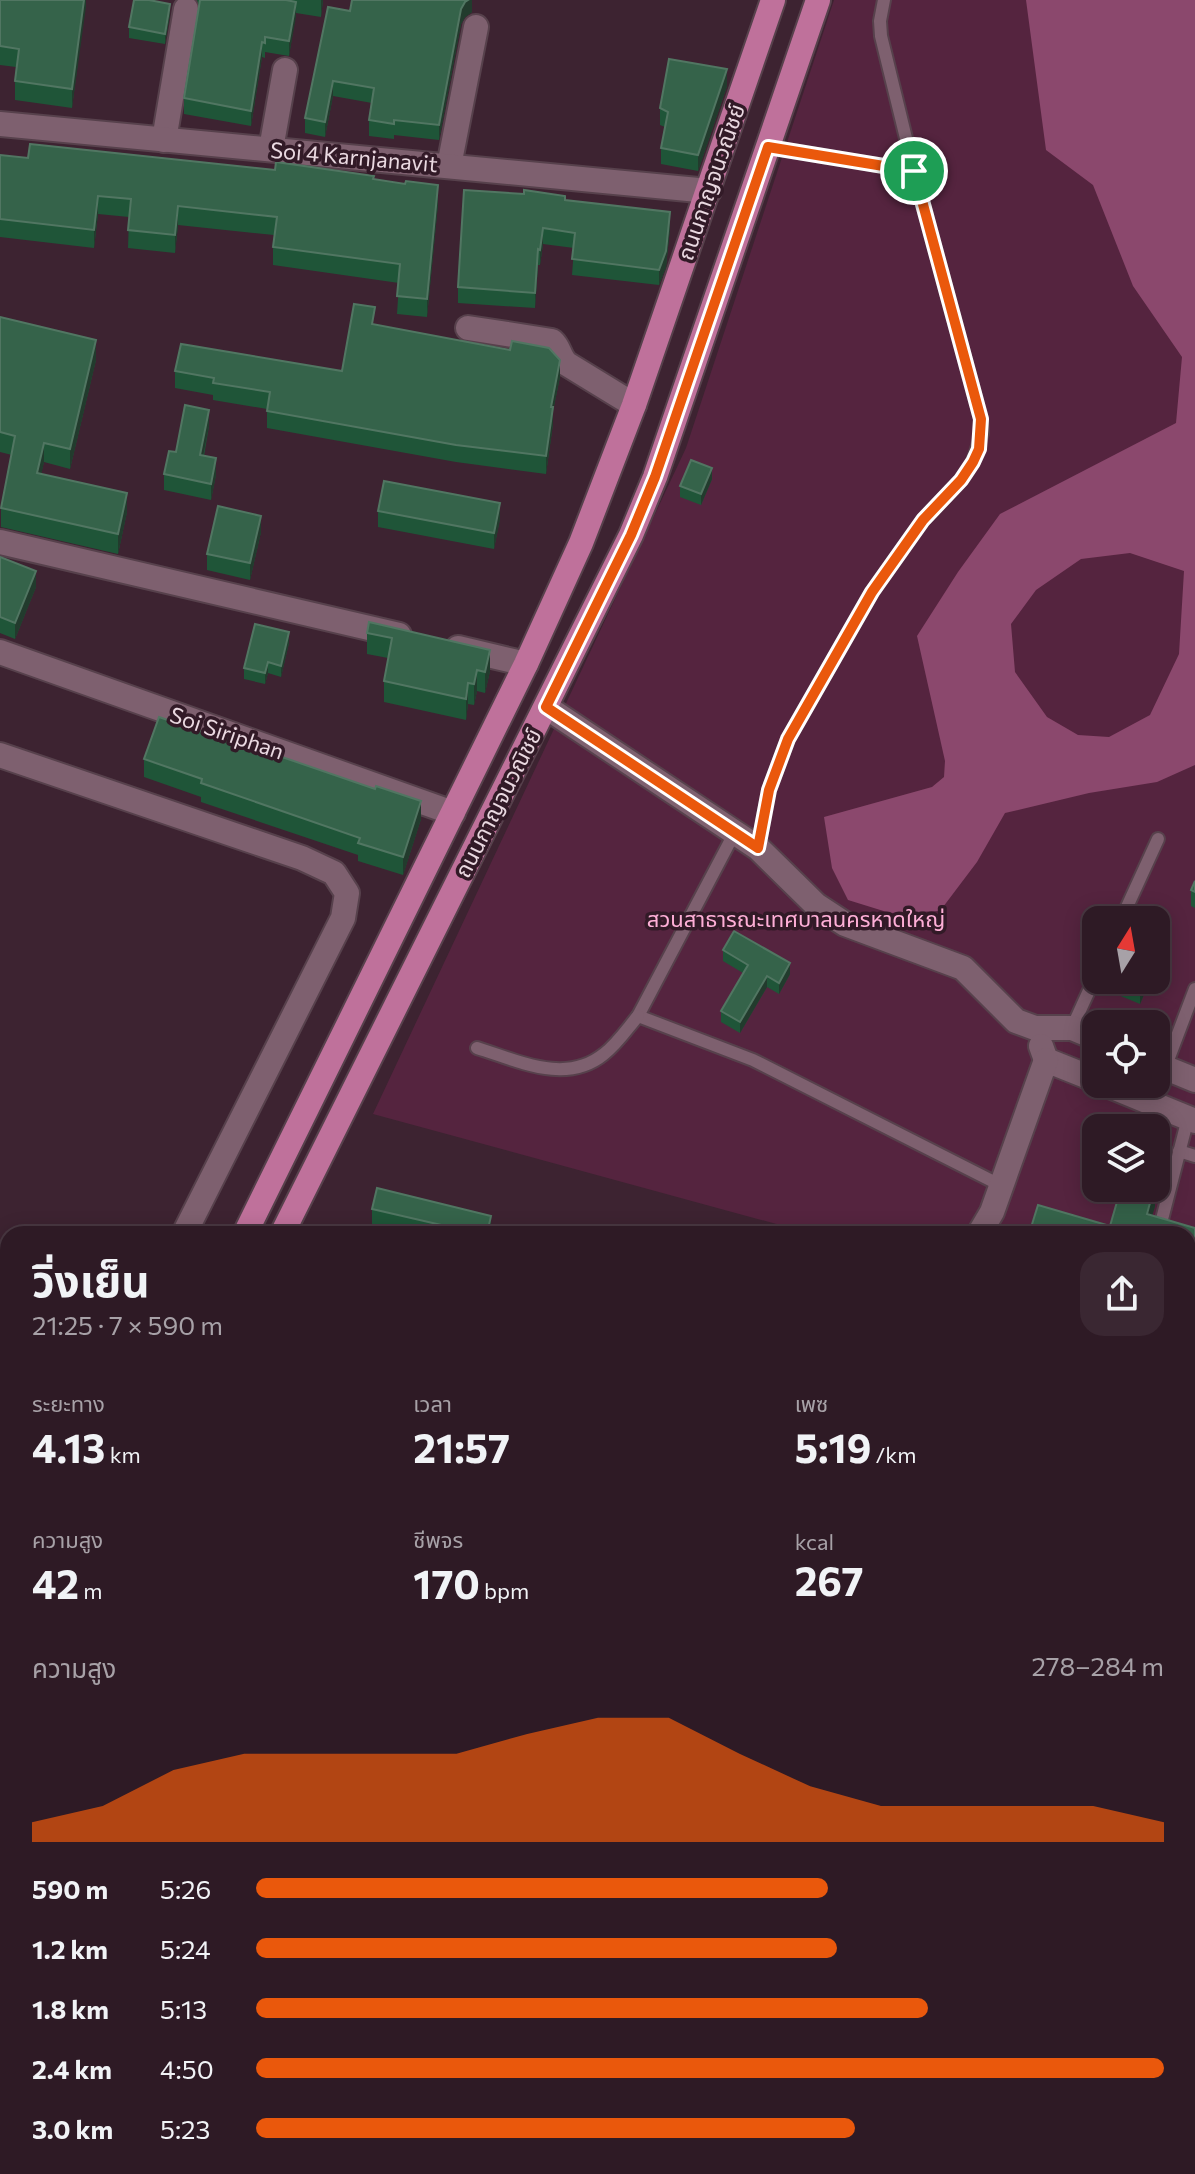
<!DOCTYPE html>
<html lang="th">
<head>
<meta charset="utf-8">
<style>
	:root { --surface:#2e1a25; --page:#3a2732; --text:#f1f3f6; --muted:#a7a1a7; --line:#493842; --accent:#ea580c }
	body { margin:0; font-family:Commissioner,"Noto Sans Thai",sans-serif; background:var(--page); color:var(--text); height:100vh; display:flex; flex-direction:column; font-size:30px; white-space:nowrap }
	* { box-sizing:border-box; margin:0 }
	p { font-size:26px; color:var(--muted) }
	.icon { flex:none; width:44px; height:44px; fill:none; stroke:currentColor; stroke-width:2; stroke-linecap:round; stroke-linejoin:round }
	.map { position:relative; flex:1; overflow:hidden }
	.side { position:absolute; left:0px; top:1226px; width:1196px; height:948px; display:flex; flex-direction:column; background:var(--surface); border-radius:24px 24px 0 0; box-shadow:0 4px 20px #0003,0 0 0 2px var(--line) }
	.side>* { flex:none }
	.needle { width:52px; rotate:11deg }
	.controls { position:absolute; left:1082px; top:906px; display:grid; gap:16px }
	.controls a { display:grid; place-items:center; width:88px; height:88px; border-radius:16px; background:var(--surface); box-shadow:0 4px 20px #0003,0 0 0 2px var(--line); font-size:40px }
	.pin { position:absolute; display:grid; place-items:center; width:68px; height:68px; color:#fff; margin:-34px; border:4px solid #fff; border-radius:50%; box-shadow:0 2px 8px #0007 }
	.round { display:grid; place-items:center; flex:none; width:84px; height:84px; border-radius:24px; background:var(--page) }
	.headline { display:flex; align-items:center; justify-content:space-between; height:136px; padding:0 32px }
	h1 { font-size:44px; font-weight:700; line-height:60px }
	.metrics { display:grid; grid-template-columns:repeat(3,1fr); gap:12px; height:136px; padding:8px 32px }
	.metrics div { display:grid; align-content:center }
	.metrics b { font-size:40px; font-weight:700 }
	.metrics small { font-size:22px; font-weight:400 }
	.metrics p { font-size:22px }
	.chart { height:224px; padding:16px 32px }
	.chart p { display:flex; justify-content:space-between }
	.chart svg { width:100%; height:144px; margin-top:8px; fill:var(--accent); opacity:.7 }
	ul { padding:0 32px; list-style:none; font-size:26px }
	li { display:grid; grid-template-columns:128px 96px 1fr; align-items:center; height:60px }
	li i { height:20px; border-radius:10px; background:var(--accent) }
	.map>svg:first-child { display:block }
</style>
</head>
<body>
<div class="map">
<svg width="1195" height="2174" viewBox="0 0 1195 2174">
	<rect width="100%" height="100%" fill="#3d2331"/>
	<path fill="#55243f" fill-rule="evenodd" d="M834,0H1195V1338L1188,1337V1234H813L373,1114L686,448ZM1096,920H1156V980H1096ZM1096,1024H1156V1084H1096ZM1096,1128H1156V1188H1096Z"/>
	<path fill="#8b486d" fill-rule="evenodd" d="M1026,0H1195V765L1157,782L1089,793L1005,813L977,862L940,911L890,913L848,900L832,868L824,817L932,787L944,777L945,761L917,636L958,572L1000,514L1176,423L1182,357L1133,286L1093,185L1046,150ZM1130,553L1184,571L1179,654L1150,715L1109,737L1078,735L1047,717L1015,672L1011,624L1036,590L1081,559Z"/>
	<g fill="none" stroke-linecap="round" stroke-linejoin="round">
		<defs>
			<g id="lane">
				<path d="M768,147L914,171"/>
				<path d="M735,832L638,1016L753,1060L1002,1186"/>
				<path d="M758,848L769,790L788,739L872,592L923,520L961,480L973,462L982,433L981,419L914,171L881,36L880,21L884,0"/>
				<path d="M1121,920L1158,839"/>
				<path d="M1072,1028L1096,975"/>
				<path d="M477,1048C519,1061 566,1085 604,1054C617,1044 627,1029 638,1016"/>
				<path d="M1165,1068L1195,989"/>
				<path d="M1179,1151L1195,1156"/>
				<path d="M1183,1234L1160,1227L1188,1118"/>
				<path d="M1193,1311L1195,1305"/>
			</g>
			<g id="street">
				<path d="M164,140L186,9"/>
				<path d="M271,149L285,70"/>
				<path d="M449,166L476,27"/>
				<path d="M468,328L552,341C560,348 559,357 567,364L634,405"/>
				<path d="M0,542L399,635"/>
				<path d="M458,648L526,664"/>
				<path d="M0,652L453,813"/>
				<path d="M546,707L758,848L816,905L845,924L963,968L1016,1021L1035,1028H1072L1096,1038"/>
				<path d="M0,755L302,858L334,873L347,893L343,918L184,1234"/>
				<path d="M1041,1046L1046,1060L1096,1080"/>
				<path d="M1156,1064L1195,1080"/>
				<path d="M1105,1084L1195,1121"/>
				<path d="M979,1234L992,1212L1046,1060"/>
				<path d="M0,1275L8,1278"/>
				<path d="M0,1389L8,1393"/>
				<path d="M0,1753L8,1755"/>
				<path d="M1188,2033L1195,1966"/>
				<path d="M34,2174L36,2166"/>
				<path d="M470,2174L471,2166"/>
				<path d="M710,2174L711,2166"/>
				<path d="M848,2174L850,2166"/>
				<path d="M1178,2174V2166"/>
			</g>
			<path id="secondary" d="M0,124L709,191"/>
			<g id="primary">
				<path d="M245,1234L526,664L581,543L634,405L773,0"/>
				<path d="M282,1234L631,535L655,477L818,0"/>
				<path d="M0,1864L8,1834"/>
				<path d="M0,2026L8,1995"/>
			</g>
		</defs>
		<use href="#lane" stroke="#57414c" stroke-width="16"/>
		<use href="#street" stroke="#57414c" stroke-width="28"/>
		<use href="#secondary" stroke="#57414c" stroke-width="28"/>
		<use href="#primary" stroke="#57414c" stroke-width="28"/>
		<path stroke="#826b77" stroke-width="4" stroke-dasharray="4 6" stroke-linecap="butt" d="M1188,1375L1195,1377"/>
		<use href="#lane" stroke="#7e606f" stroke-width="12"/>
		<use href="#street" stroke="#7e606f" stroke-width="24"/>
		<use href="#secondary" stroke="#7e606f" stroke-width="24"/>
		<use href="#primary" stroke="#bf719b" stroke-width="24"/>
	</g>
	<g fill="#1f5538">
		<path d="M0,0H86L72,108L15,100V81L16,67L0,65Z"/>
		<path d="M197,0H323L321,17L296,13L289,56L265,52V58L262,57L251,126L184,114V98L199,6Z"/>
		<path d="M472,0V12L465,17L461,24L439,140L394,135V139L369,136V120L372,103L333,96L325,137L305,133V118L350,11Z"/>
		<path d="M170,14L165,44L129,38V27Z"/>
		<path d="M727,86L698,171L661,164V148L665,127L660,125V108Z"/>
		<path d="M0,155L28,158L275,170L374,179L438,204L427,317L397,314L399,283L273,265V247L274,235L178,225L175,253L128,248L129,217L98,214L94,248L0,237Z"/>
		<path d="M565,200L670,228L666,267L659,285L572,275L574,248L543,244L540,265H538L535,308L458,303V287Z"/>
		<path d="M0,317L96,360L70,469L44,462L41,474L127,512L118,554L1,527V508L12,455L0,452Z"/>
		<path d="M375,324L560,377L553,411V424L546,474L456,462L267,428V409L213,400V395L175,388V371H342Z"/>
		<path d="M209,426L204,456L216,475L211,500L164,490V474L176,452Z"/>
		<path d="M712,479L701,505L680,497V486Z"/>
		<path d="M378,511L500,519L494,549L378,527Z"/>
		<path d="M261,532L250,580L207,570V554Z"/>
		<path d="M0,557L36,587L15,639L0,633Z"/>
		<path d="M369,622L490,671L485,693L477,691L474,705L468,704L466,720L384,702V681L388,658L367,654V633Z"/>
		<path d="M289,643L281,677L268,673L265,684L244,679V668Z"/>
		<path d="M217,737L254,748L421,819L403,875L358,861V855L201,802V797L144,777V759Z"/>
		<path d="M1195,881V908L1191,906V890Z"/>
		<path d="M723,950L790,974L779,994L767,987L740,1033L721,1022V1011L743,973L723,961Z"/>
		<path d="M1111,980H1150L1140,1004L1111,992Z"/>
		<path d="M1155,1188V1206L1152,1215L1195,1228V1284H1193L1188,1299V1234L1110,1226Z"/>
		<path d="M372,1209L491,1234H389L372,1230Z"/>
		<path d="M1188,1519L1195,1521V1574L1188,1572Z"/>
		<path d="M143,2166H446L445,2174H166L143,2171Z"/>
		<path d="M608,2166H686L685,2173Z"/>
		<rect x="732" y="2166" width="82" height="8"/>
	</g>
	<g fill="#223b2d">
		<path d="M84,0H86V7L72,108V89Z"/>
		<path d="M321,0H323L321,17Z"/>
		<path d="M468,0H472V12L465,17L461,24L439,140V125L461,9L465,2Z"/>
		<path d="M296,2V17L289,56V41Z"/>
		<path d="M170,4V14L165,44V34Z"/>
		<path d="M262,42V57L251,126V111Z"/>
		<path d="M727,69V86L698,171V155Z"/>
		<path d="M333,81V96L325,137V122Z"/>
		<path d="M438,185V204L427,317V299Z"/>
		<path d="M98,196V214L94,248V230Z"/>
		<path d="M178,206V225L175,253V235Z"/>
		<path d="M670,212V228L666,267L659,285V270Z"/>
		<path d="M543,228V244L540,265V250Z"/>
		<path d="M538,249V265L535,308V293Z"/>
		<path d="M96,340V360L70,469V449Z"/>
		<path d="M560,360V377L553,411V424L546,474V456L551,407Z"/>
		<path d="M209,410V426L200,471V455Z"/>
		<path d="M44,443V462L37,493V473Z"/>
		<path d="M216,458V475L211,500V484Z"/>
		<path d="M712,468V479L701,505V494Z"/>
		<path d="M127,493V512L118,554V534Z"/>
		<path d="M500,503V519L494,549V533Z"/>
		<path d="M261,516V532L250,580V563Z"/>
		<path d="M36,571V587L15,639V623Z"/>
		<path d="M289,632V643L281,677V666Z"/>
		<path d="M490,650V671L485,693V672Z"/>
		<path d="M268,662V673L265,684V673Z"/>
		<path d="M477,670V691L474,705V684Z"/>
		<path d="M468,683V704L466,720V699Z"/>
		<path d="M421,801V819L403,875V857Z"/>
		<path d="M1165,927V943L1156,966V950Z"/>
		<path d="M790,963V974L779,994V983Z"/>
		<path d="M767,976V987L740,1033V1022Z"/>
		<path d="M1144,980H1150L1140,1004V988Z"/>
		<path d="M1154,1188L1155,1206L1147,1234V1214Z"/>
		<path d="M491,1216V1234H487Z"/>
		<path d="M1193,1263V1284L1188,1299V1278Z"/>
	</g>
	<g fill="#35634a" stroke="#517662" stroke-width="2">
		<path d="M0,0H84L72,89L15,81L19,49L0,46Z"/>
		<path d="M134,0H149L170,4L165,34L129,27Z"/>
		<path d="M200,0H286L296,2L289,41L265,37V43L262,42L251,111L184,98Z"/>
		<path d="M352,0H468L465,2L461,9L439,125L394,120V124L369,120L374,88L333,81L325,122L305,118L328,7L350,11Z"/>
		<path d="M669,59L727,69L698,155L661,148L668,112L660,108Z"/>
		<path d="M30,144L275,170L276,162L374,176L373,179L405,184L406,181L438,185L427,299L397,296L400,264L273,247L277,217L178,206L175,235L128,230L131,199L98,196L94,230L0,219V155L28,158Z"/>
		<path d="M464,190L524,194V190L565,196V200L670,212L666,251L659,270L572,259L575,233L543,228L540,250L538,249L535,293L458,287Z"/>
		<path d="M354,304L375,307L372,324L510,350L512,341L549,348L560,360L551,407H553L546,456L456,445L267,411L270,392L213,383L214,378L175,371L181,344L342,371Z"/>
		<path d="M0,317L96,340L70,449L44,443L37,473L127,493L118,534L1,508L15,436L0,432Z"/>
		<path d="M185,405L209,410L200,455L216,458L211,484L164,474L169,451L176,452Z"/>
		<path d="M691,460L712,468L701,494L680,486Z"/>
		<path d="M384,481L500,503L494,533L378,511Z"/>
		<path d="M218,506L261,516L250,563L207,554Z"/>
		<path d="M0,557L36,571L15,623L0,617Z"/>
		<path d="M369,622L490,650L485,672L477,670L474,684L468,683L466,699L384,681L392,638L367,633Z"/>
		<path d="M255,624L289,632L281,666L268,662L265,673L244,668Z"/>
		<path d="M159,717L217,737L219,732L254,744L253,747L375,789L376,786L421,801L403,857L358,843L360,838L201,783L202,779L144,759Z"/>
		<path d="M1195,881V892L1191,890Z"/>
		<path d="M1136,915L1149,920H1134Z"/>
		<path d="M1156,923L1165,927L1156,950Z"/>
		<path d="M734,931L790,963L779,983L767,976L740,1022L721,1011L748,965L723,950Z"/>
		<path d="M1121,980H1144L1140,988Z"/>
		<path d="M377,1188L491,1216L487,1234H448L450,1227L372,1209Z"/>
		<path d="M1121,1188H1154L1147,1214L1195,1228V1263H1193L1188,1278V1234H1029L1038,1205L1110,1226Z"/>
		<path d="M1188,1519L1195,1521V1560L1188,1558Z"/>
		<path d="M62,2166H113L112,2174H61Z"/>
		<path d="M272,2166H444L443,2174H337Z"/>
	</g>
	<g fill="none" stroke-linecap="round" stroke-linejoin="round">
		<defs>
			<path id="route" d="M768,147L914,171L981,419L979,449L973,462L961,480L923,520L872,592L788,739L769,790L758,848L546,707L631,535L655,477Z"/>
		</defs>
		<use href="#route" stroke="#fff" stroke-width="16"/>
		<use href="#route" stroke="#ea580c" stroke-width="10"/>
	</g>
	<g text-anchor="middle" stroke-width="7" stroke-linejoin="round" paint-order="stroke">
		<g font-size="22" fill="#ead9e1" stroke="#321a27">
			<text transform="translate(354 157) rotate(5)" y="8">Soi 4 Karnjanavit</text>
			<text transform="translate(711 182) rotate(-71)" y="8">ถนนกาญจนวณิชย์</text>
			<text transform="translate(227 733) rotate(19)" y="8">Soi Siriphan</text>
			<text transform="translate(498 803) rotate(-63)" y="8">ถนนกาญจนวณิชย์</text>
		</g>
		<g font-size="22" fill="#feafd7" stroke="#321a27">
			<text x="796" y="927">สวนสาธารณะเทศบาลนครหาดใหญ่</text>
		</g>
	</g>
</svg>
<div class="controls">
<a><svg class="needle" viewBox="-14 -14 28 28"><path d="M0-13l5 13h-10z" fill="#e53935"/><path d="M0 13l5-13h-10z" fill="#a7a1a7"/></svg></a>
<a><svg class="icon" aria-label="locate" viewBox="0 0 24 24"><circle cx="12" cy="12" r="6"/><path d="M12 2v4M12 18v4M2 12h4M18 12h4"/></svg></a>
<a><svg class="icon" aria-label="layers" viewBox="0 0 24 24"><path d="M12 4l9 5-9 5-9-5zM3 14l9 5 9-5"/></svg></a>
</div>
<div class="pin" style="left:914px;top:171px;background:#1e9e55"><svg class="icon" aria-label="arrive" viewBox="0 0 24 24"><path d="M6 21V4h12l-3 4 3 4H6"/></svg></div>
<section class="side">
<div class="headline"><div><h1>วิ่งเย็น</h1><p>21:25 · 7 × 590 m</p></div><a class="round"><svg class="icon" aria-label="share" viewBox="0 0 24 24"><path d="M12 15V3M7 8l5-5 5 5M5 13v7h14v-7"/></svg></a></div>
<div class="metrics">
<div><p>ระยะทาง</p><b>4.13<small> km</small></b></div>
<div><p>เวลา</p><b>21:57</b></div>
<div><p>เพซ</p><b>5:19<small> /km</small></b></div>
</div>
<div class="metrics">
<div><p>ความสูง</p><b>42<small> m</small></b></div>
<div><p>ชีพจร</p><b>170<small> bpm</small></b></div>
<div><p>kcal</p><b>267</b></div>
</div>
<div class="chart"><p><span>ความสูง</span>278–284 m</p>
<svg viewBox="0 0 160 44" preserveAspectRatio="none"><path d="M0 44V38L10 33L20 22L30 17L40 17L50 17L60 17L70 11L80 6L90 6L100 17L110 27L120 33L130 33L140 33L150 33L160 38V44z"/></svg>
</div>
<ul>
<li><b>590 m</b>5:26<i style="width:63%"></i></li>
<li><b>1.2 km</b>5:24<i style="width:64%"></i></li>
<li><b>1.8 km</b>5:13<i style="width:74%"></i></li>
<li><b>2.4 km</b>4:50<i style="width:100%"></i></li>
<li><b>3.0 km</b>5:23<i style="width:66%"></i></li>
</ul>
</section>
</div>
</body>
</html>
